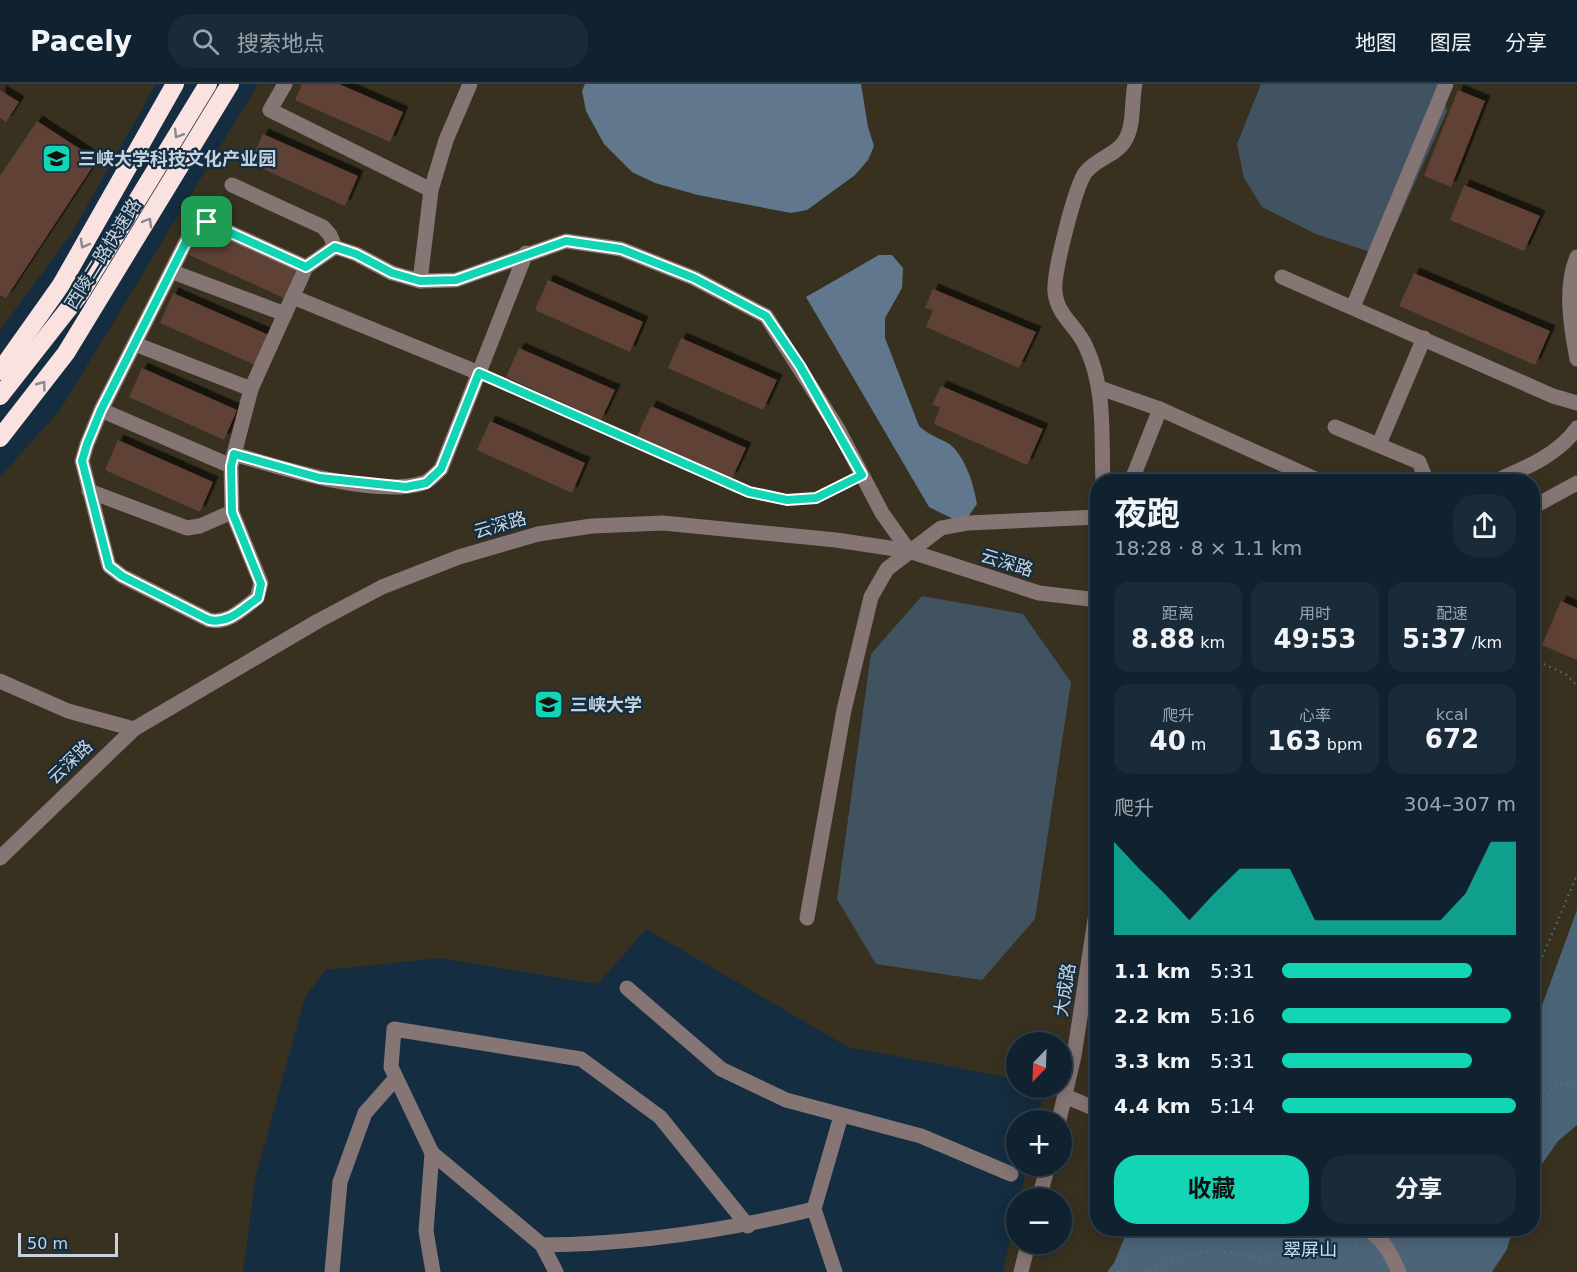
<!DOCTYPE html>
<html lang="zh">
<head>
<meta charset="utf-8">
<style>
	:root { --surface:#102230; --page:#192a38; --text:#f1f3f6; --muted:#9ca4ab; --line:#303f4c; --accent:#11d5b4 }
	body { margin:0; font-family:"DejaVu Sans","Noto Sans SC",sans-serif; background:var(--page); color:var(--text); height:100vh; display:flex; flex-direction:column; font-size:22px; white-space:nowrap }
	* { box-sizing:border-box; margin:0 }
	p { font-size:20px; color:var(--muted) }
	.icon { flex:none; width:33px; height:33px; fill:none; stroke:currentColor; stroke-width:2; stroke-linecap:round; stroke-linejoin:round }
	.map { position:relative; flex:1; overflow:hidden }
	.details { position:absolute; left:1090px; top:390px; width:450px; height:762px; display:flex; flex-direction:column; background:var(--surface); border-radius:24px; box-shadow:0 3px 15px #0003,0 0 0 2px var(--line) }
	.details>* { flex:none }
	.needle { width:39px; rotate:203deg }
	.tools { position:absolute; left:1006px; top:948px; display:grid; gap:12px }
	.tools a { display:grid; place-items:center; width:66px; height:66px; border-radius:50%; background:var(--surface); box-shadow:0 3px 15px #0003,0 0 0 2px var(--line); font-size:30px }
	.scale { position:absolute; left:18px; bottom:15px; width:100px; box-sizing:border-box; padding-left:6px; border:3px solid #c5d3e0; border-top:0; font-size:16px; line-height:21px; white-space:nowrap; color:#c5d3e0; -webkit-text-stroke:4px #152d40; paint-order:stroke }
	.pin { position:absolute; display:grid; place-items:center; width:51px; height:51px; color:#fff; margin:-26px; border-radius:12px; box-shadow:0 3px 9px #0006 }
	.round { display:grid; place-items:center; flex:none; width:63px; height:63px; border-radius:24px; background:var(--page) }
	.summary { display:flex; align-items:center; justify-content:space-between; height:102px; padding:0 24px }
	h1 { font-size:33px; font-weight:700; line-height:45px }
	.metrics { display:grid; grid-template-columns:repeat(3,1fr); gap:9px; height:102px; padding:6px 24px }
	.metrics div { display:grid; align-content:center; border-radius:15px; background:var(--page); text-align:center }
	.metrics b { font-size:26px; font-weight:700 }
	.metrics small { font-size:16px; font-weight:400 }
	.metrics p { font-size:16px }
	.chart { height:168px; padding:12px 24px }
	.chart p { display:flex; justify-content:space-between }
	.chart svg { width:100%; height:108px; margin-top:6px; fill:var(--accent); opacity:.7 }
	.primary-button { display:flex; gap:12px; margin-top:auto; padding:12px 24px }
	.primary-button a { flex:1; height:69px; border-radius:24px; background:var(--accent); color:#111; font-size:24px; font-weight:700; line-height:69px; text-align:center }
	.primary-button a+a { background:var(--page); color:var(--text) }
	ul { padding:0 24px; list-style:none; font-size:20px }
	li { display:grid; grid-template-columns:96px 72px 1fr; align-items:center; height:45px }
	li i { height:15px; border-radius:8px; background:var(--accent) }
	header { display:flex; align-items:center; gap:36px; box-sizing:border-box; height:84px; padding:0 30px; background:var(--surface); border-bottom:2px solid var(--line) }
	header strong { font-size:28px }
	nav { display:flex; gap:33px; margin-inline-start:auto; font-size:21px }
	.search { width:420px; height:54px; background:var(--page); display:flex; align-items:center; gap:15px; box-sizing:border-box; padding:0 21px; border-radius:24px; color:var(--muted); font-size:22px }
	.map>svg:first-child { display:block }
</style>
</head>
<body>
<header>
<strong>Pacely</strong>
<div class="search"><svg class="icon" aria-label="search" viewBox="0 0 24 24"><circle cx="10" cy="10" r="6"/><path d="M15 15l6 6"/></svg>搜索地点</div>
<nav><a>地图</a><a>图层</a><a>分享</a></nav>
</header>
<div class="map">
<svg width="1577" height="1188" viewBox="0 0 1577 1188">
	<defs>
		<filter id="shadow"><feDropShadow dx="5.5" dy="-5.5" stdDeviation="0" flood-color="#0009"/></filter>
	</defs>
	<rect width="100%" height="100%" fill="#152d40"/>
	<g fill="#383120" fill-rule="evenodd">
		<path d="M0,0H156L71,150L0,246Z"/>
		<path d="M258,0H1577V1188H1003L1017,1126V1160H1062V1114H1020L1027,1082H1062V1036H1037L1045,1004H1062V958H1017V995L848,963L646,845L598,900L441,874L326,886L305,913L255,1095L243,1188H0V393L60,326ZM1098,398H1533V1144H1098Z"/>
	</g>
	<g fill="#415261">
		<path d="M1261,0H1442L1447,27L1382,172L1316,150L1262,123L1244,94L1237,60Z"/>
		<path d="M922,512L1023,530L1071,598L1035,835L982,896L876,880L837,815L871,570Z"/>
	</g>
	<g fill="#4c6478">
		<path d="M1577,826V1041L1558,1057L1533,1093V946Z"/>
		<path d="M1128,1145H1513L1507,1165L1492,1188H1107L1114,1179Z"/>
	</g>
	<g fill="#61778d">
		<path d="M585,0H861L868,43L874,62L868,76L855,91L807,126L791,129L698,111L655,99L632,88L604,60L586,27L582,7Z"/>
		<path d="M879,171H892L903,184L902,204L885,234V254L919,342C930,353 947,356 954,364C967,378 974,402 977,420L963,440L929,423L806,213Z"/>
	</g>
	<g fill="#5f4234" filter="url(#shadow)">
		<path d="M302,0H339L403,28L390,58L295,16Z"/>
		<path d="M0,6L19,18L6,38L0,34Z"/>
		<path d="M1458,6L1485,17L1451,103L1424,92Z"/>
		<path d="M37,37L97,76L6,214L0,211V92Z"/>
		<path d="M263,50L358,92L345,122L250,79Z"/>
		<path d="M1464,101L1540,132L1524,167L1450,136Z"/>
		<path d="M202,141L297,184L284,214L189,171Z"/>
		<path d="M1414,189L1550,247L1535,281L1399,222Z"/>
		<path d="M548,196L643,238L630,268L535,226Z"/>
		<path d="M933,205L1036,248L1019,284L926,243L933,226L925,224Z"/>
		<path d="M173,209L269,251L255,281L160,239Z"/>
		<path d="M681,254L777,296L763,326L668,284Z"/>
		<path d="M519,264L615,306L601,336L506,293Z"/>
		<path d="M142,284L237,326L224,356L129,313Z"/>
		<path d="M941,302L1043,345L1027,381L934,340L940,323L932,321Z"/>
		<path d="M651,322L746,364L732,394L637,352Z"/>
		<path d="M490,337L585,379L572,409L477,366Z"/>
		<path d="M118,356L213,398L200,428L105,386Z"/>
		<path d="M1561,517L1577,524V576L1542,561Z"/>
	</g>
	<g fill="none" stroke-linecap="round" stroke-linejoin="round">
		<g stroke="#5d7081" stroke-width="2" stroke-dasharray="1.5 4.5" stroke-linecap="butt">
			<path d="M493,295L749,408L787,415L816,414L849,398"/>
			<path d="M1533,575L1567,591L1577,602"/>
			<path d="M1533,895L1577,791"/>
			<path d="M1533,1023L1559,1001L1577,996"/>
			<path d="M1118,1188L1139,1144"/>
			<path d="M1144,1188L1187,1171L1215,1166L1265,1175L1315,1152L1335,1151L1360,1159"/>
		</g>
		<g stroke="#857574" stroke-width="15">
			<path d="M285,0L270,26L431,106"/>
			<path d="M232,101L323,143L330,151L335,163"/>
			<path d="M1577,173C1564,203 1571,244 1577,275"/>
			<path d="M306,183L207,138H199L194,142L101,326L87,360L82,377L109,482L122,492L209,536C229,540 242,525 257,514L261,499L232,428L231,382L251,305L306,183L335,163L356,170L392,189L420,197L456,196L566,157L621,165L694,194L766,232L838,345L882,429L909,467"/>
			<path d="M173,188L285,230"/>
			<path d="M1282,193L1553,312L1577,319"/>
			<path d="M420,197L431,106L446,56L470,0"/>
			<path d="M293,213L479,289"/>
			<path d="M1353,223L1446,0"/>
			<path d="M135,260L251,305"/>
			<path d="M1100,304L1160,325L1322,398"/>
			<path d="M101,326L231,382"/>
			<path d="M1335,343L1419,378L1427,398"/>
			<path d="M1379,360L1424,254"/>
			<path d="M234,370C281,384 376,414 423,399C430,397 435,390 441,385L526,169"/>
			<path d="M1103,398C1101,352 1106,305 1086,263C1078,243 1057,232 1055,208C1053,189 1075,104 1085,89C1095,75 1116,71 1124,58C1135,42 1131,18 1135,0"/>
			<path d="M1131,398L1160,325"/>
			<path d="M1493,398C1523,385 1557,372 1577,344"/>
			<path d="M89,407L187,444L200,442L232,428"/>
			<path d="M1533,423L1577,399"/>
			<path d="M0,597L68,627L134,645"/>
			<path d="M0,774L134,645L318,537L382,503L459,473L538,450L592,442L663,439L836,456L909,467L1039,509L1098,516"/>
			<path d="M807,834L844,626L871,513L887,485L941,444L968,439L1098,433"/>
			<path d="M627,904L721,985L786,1016L921,1052L1011,1090"/>
			<path d="M1065,1012L1098,1026"/>
			<path d="M1059,1036L1074,972L1098,816"/>
			<path d="M432,1069L426,1147L433,1188"/>
			<path d="M1039,1114L1048,1082"/>
			<path d="M1364,1144C1383,1153 1391,1170 1399,1188"/>
			<path d="M542,1161C634,1160 725,1147 814,1125"/>
			<path d="M332,1188L340,1098L365,1029L396,994"/>
			<path d="M556,1188L542,1161L432,1069L391,983L394,945L581,975L660,1033L748,1142"/>
			<path d="M835,1188L814,1125L841,1032"/>
			<path d="M1021,1188L1028,1160"/>
		</g>
		<g stroke="#fae2e0" stroke-width="18">
			<path d="M0,287L61,201L175,0"/>
			<path d="M0,312L80,210L208,0"/>
			<path d="M0,354L66,269L230,0"/>
		</g>
	</g>
	<defs><path id="oneway-chevron" d="M-2-3.5L2.5 0L-2 3.5" fill="none" stroke-width="1.6" stroke-linecap="round" stroke-linejoin="round" transform="scale(1.5)"/></defs>
	<g stroke="#888890">
		<use href="#oneway-chevron" transform="translate(178 50) rotate(121)"/>
		<use href="#oneway-chevron" transform="translate(148 138) rotate(-60)"/>
		<use href="#oneway-chevron" transform="translate(84 160) rotate(119)"/>
		<use href="#oneway-chevron" transform="translate(42 301) rotate(-53)"/>
	</g>
	<g fill="none" stroke-linecap="round" stroke-linejoin="round">
		<defs>
			<path id="route" d="M200,138H207L306,183L335,163L356,170L392,189L420,197L456,196L566,157L621,165L694,194L766,232L800,282L862,391L816,414L787,416L749,408L479,289L441,385L426,399L406,403L320,394L234,370L231,382L232,428L261,500L258,514C242,525 229,540 209,536L122,492L109,482L82,377L87,360L101,326L194,142Z"/>
		</defs>
		<use href="#route" stroke="#fff" stroke-width="12"/>
		<use href="#route" stroke="#11d5b4" stroke-width="8"/>
	</g>
	<defs>
		<symbol id="school-square" viewBox="-11 -11 22 22"><rect x="-9" y="-9" width="18" height="18" rx="4" fill="#11d5b4" stroke="#152d40"/><path d="M0-5L7-2L0 1L-7-2ZM-4 1L0 2.5L4 1V4Q0 6-4 4Z" fill="#111"/></symbol>
		<symbol id="university-square" viewBox="-11 -11 22 22"><rect x="-9" y="-9" width="18" height="18" rx="4" fill="#11d5b4" stroke="#152d40"/><path d="M0-5L7-2L0 1L-7-2ZM-4 1L0 2.5L4 1V4Q0 6-4 4Z" fill="#111"/></symbol>
	</defs>
	<g fill-rule="evenodd">
		<use href="#school-square" x="40" y="58" width="33" height="33"/>
		<use href="#university-square" x="532" y="604" width="33" height="33"/>
	</g>
	<g text-anchor="middle" stroke-width="4.5" stroke-linejoin="round" paint-order="stroke">
		<g font-size="18" font-weight="bold" fill="#c5d3e0" stroke="#152d40" text-anchor="start">
			<text x="78" y="81">三峡大学科技文化产业园</text>
			<text x="570" y="627">三峡大学</text>
		</g>
		<g font-size="18" fill="#c5d3e0" stroke="#152d40">
			<text transform="translate(103 170) rotate(-58)" y="6">西陵二路快速路</text>
			<text transform="translate(500 441) rotate(-16)" y="6">云深路</text>
			<text transform="translate(1007 479) rotate(17)" y="6">云深路</text>
			<text transform="translate(70 678) rotate(-44)" y="6">云深路</text>
			<text transform="translate(1065 906) rotate(-81)" y="6">大成路</text>
		</g>
		<g font-size="18" fill="#cae5fd" stroke="#152d40">
			<text x="1310" y="1172">翠屏山</text>
		</g>
	</g>
</svg>
<div class="tools">
<a><svg class="needle" viewBox="-14 -14 28 28"><path d="M0-13l5 13h-10z" fill="#e53935"/><path d="M0 13l5-13h-10z" fill="#9ca4ab"/></svg></a>
<a>+</a>
<a>−</a>
</div>
<div class="scale">50 m</div>
<div class="pin" style="left:207px;top:138px;background:#1e9e55"><svg class="icon" aria-label="arrive" viewBox="0 0 24 24"><path d="M6 21V4h12l-3 4 3 4H6"/></svg></div>
<section class="details">
<div class="summary"><div><h1>夜跑</h1><p>18:28 · 8 × 1.1 km</p></div><a class="round"><svg class="icon" aria-label="share" viewBox="0 0 24 24"><path d="M12 15V3M7 8l5-5 5 5M5 13v7h14v-7"/></svg></a></div>
<div class="metrics">
<div><p>距离</p><b>8.88<small> km</small></b></div>
<div><p>用时</p><b>49:53</b></div>
<div><p>配速</p><b>5:37<small> /km</small></b></div>
</div>
<div class="metrics">
<div><p>爬升</p><b>40<small> m</small></b></div>
<div><p>心率</p><b>163<small> bpm</small></b></div>
<div><p>kcal</p><b>672</b></div>
</div>
<div class="chart"><p><span>爬升</span>304–307 m</p>
<svg viewBox="0 0 160 44" preserveAspectRatio="none"><path d="M0 44V6L10 17L20 27L30 38L40 27L50 17L60 17L70 17L80 38L90 38L100 38L110 38L120 38L130 38L140 27L150 6L160 6V44z"/></svg>
</div>
<ul>
<li><b>1.1 km</b>5:31<i style="width:81%"></i></li>
<li><b>2.2 km</b>5:16<i style="width:98%"></i></li>
<li><b>3.3 km</b>5:31<i style="width:81%"></i></li>
<li><b>4.4 km</b>5:14<i style="width:100%"></i></li>
</ul>
<div class="primary-button"><a>收藏</a><a>分享</a></div>
</section>
</div>
</body>
</html>
